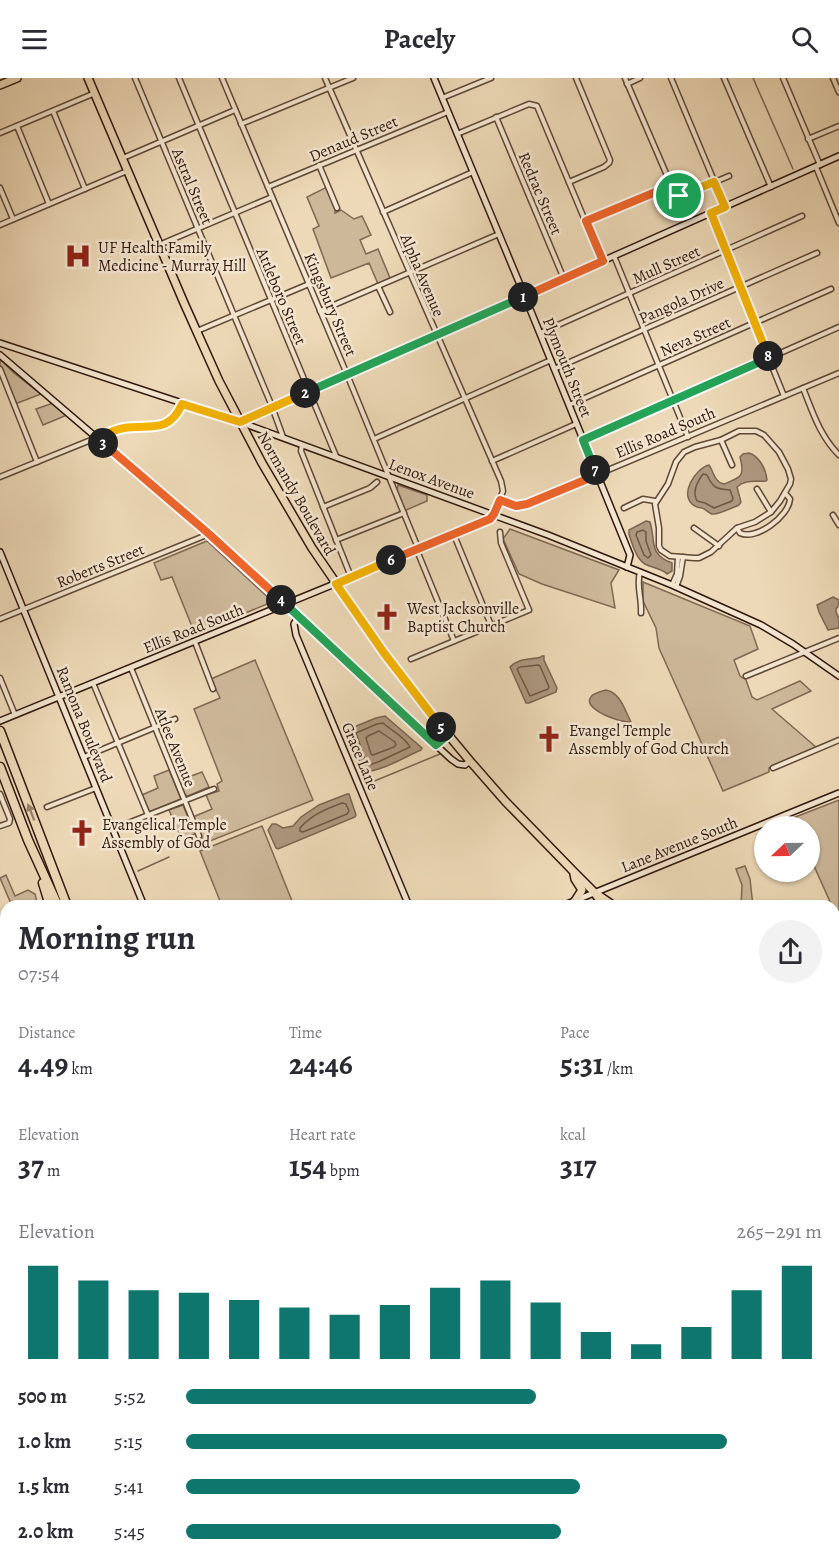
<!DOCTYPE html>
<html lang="en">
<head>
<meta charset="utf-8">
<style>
	:root { --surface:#fff; --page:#f2f2f3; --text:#2b2b33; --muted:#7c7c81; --accent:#0f766e }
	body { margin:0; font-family:Alegreya,serif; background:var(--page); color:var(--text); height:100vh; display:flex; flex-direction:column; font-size:22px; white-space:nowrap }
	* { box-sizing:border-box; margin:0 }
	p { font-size:20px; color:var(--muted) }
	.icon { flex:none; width:33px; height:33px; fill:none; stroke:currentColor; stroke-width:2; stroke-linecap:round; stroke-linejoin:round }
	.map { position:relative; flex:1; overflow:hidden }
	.sheet { position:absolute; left:0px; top:822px; width:840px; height:666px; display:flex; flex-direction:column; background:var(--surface); border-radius:18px 18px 0 0; box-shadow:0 2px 4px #0004 }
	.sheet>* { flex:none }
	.needle { width:39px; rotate:248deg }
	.buttons { position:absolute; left:754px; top:738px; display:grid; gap:12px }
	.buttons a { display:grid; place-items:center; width:66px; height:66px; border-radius:50%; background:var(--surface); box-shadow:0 2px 4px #0004; font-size:30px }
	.pin { position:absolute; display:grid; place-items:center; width:51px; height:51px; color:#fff; margin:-26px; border:3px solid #fff; border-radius:50%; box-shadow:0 2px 6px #0007 }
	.km { position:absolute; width:30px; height:30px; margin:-15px; border-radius:50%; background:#222; color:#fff; font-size:16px; line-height:30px; text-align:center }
	.round { display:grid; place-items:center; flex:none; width:63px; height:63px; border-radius:32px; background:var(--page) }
	.head { display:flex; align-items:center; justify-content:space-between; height:102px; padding:0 18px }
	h1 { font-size:33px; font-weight:700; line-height:45px }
	.stats { display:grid; grid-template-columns:repeat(3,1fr); gap:9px; height:102px; padding:6px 18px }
	.stats div { display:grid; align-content:center }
	.stats b { font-size:30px; font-weight:700 }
	.stats small { font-size:16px; font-weight:400 }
	.stats p { font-size:16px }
	.chart { height:168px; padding:12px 18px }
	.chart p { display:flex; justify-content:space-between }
	.chart svg { width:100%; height:108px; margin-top:6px; stroke:var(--accent); stroke-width:6 }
	ul { padding:0 18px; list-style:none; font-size:20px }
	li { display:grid; grid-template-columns:96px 72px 1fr; align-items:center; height:45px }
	li i { height:15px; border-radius:8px; background:var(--accent) }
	header { display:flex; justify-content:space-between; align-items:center; height:78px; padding:0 18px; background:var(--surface); font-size:27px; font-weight:700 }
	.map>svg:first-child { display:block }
</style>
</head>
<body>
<header><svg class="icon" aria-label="menu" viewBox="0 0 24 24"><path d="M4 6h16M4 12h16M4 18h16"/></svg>Pacely<svg class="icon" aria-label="search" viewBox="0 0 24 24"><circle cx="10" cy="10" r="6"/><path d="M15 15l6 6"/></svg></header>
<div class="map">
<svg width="839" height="1488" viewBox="0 0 839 1488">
	<rect width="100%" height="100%" fill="#edd9b7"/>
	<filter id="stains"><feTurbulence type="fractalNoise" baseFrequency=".00333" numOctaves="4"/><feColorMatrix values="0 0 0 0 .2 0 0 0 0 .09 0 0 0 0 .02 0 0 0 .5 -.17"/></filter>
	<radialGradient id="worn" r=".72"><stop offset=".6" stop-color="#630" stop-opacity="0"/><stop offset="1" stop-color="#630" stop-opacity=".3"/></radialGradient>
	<g fill="#cdb89a" stroke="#7f6854" stroke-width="1.5">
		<path d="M327,109L335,131V135L341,132L354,141L362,138L371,157L360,162L366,176L378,171L390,200L378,206L369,185L331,200L313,151L319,148L307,119Z"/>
		<path d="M0,283H2L14,295L41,316L15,326L0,287Z"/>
		<path d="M53,325L67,337L43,347L36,331Z"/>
		<path d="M398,407L427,417V423L404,433L397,413Z"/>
		<path d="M510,451L619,492L611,505L615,530L542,506L519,496L503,461Z"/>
		<path d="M207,463L272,523V524L195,556L172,499L161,502L154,485Z"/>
		<path d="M643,504L750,548L758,571L734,582L740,598L746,602L752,619L757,622L800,603L811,613L772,631L817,670L769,690V694L723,713L659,570L656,550L643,523Z"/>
		<path d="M255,582L313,722L210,763L202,761L193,739L212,731L206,717L219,713L217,706L222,703L194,631L220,620L211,601Z"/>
		<path d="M169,692L181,721L149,734L142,717L158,710L154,698Z"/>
		<path d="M202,694L209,709L188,718L185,717L178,703Z"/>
		<path d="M839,722V900L837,897L834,899V842L837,841L834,834V828H832L810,779V748H797L793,740Z"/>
		<path d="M183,727L195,756L186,760L178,753L169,732Z"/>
		<path d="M262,748L294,828H222L200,773Z"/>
		<path d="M745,788L750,801L753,828H741L742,807L736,791Z"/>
		<path d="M6,797L15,818L28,812L35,816L38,828H12L0,800Z"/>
		<path d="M6,855V936L5,933L0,934V870L2,869L0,858Z"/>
		<path d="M0,1328L6,1343V1397L0,1398Z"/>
		<path d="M839,1377V1458L834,1446V1381Z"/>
		<path d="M834,1477L838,1488H714L720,1482H834Z"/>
	</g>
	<g fill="#ad977e" stroke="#7b6451" stroke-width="1.5">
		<path d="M749,375C759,378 766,391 767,402L766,403C755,404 745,401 737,409L741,424L739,427C734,429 718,437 712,436C709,435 706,432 704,431C701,429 697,430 695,428C677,418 696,390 709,387C714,394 714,404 724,406C742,399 745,398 740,379L743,376Z"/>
		<path d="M646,443L650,444C656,463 648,476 672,485V493L667,496C661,490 652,490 645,486C636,481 632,465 629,456V452Z"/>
		<path d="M833,519L839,522V527L836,531V534L839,541V550L828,552L819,534L817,527Z"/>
		<path d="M542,578H544V582L557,610L556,614L529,625H526L510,589C518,580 531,582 541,579Z"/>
		<path d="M606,612C621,615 625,633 631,644C615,645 563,622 606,612Z"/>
		<path d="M385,638L422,670L421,672C405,679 382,693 365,694L360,684L349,656V651L376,640Z"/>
		<path d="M347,716H349L356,737L355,739L278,771L276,770L268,752L272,746H276L283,750L293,748L301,739L319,727Z"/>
	</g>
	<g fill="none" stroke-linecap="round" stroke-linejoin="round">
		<g stroke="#6f5746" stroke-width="1.5">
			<path d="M703,396L707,397C713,410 716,411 730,412L733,420L732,423L714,430L705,425L697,423C692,414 697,404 703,396Z"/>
			<path d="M643,452L646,454V463L651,477L648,480L644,477L636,457L637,454Z"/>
			<path d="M538,587L540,588L549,609L548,611L530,618L517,591L520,589Z"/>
			<path d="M383,645C392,653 405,659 410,669L378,684L369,687L365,682L356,655L377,646Z"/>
			<path d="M379,653L395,664L396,667L394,669L373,677L371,676L366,660L368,658Z"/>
			<path d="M342,725L346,726L349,733L347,736L303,754L300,753V750C311,737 326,731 342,725Z"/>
		</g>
		<g stroke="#7b6451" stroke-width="1.5">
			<path d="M753,0L793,91"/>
			<path d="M372,704L440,676"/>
			<path d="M138,793L169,779"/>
			<path d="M212,1482L213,1483"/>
		</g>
		<g stroke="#ad977e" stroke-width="6">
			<path d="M834,935L839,932"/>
			<path d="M0,1029L6,1020"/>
		</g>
		<defs>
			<g id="street">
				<path d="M135,0L271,326L283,359"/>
				<path d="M179,0L336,378"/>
				<path d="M222,0L346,294L416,465L418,475L454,563"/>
				<path d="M325,0L501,403L503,413L494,436"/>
				<path d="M625,0L675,116L682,118L729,98"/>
				<path d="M671,0L725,129"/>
				<path d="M724,0L771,109"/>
				<path d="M783,0L820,87"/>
				<path d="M833,0L839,14"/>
				<path d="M627,6L640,0"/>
				<path d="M442,20L491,0"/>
				<path d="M53,33L85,111"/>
				<path d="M496,39L564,201"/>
				<path d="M241,46L353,0"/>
				<path d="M17,48L49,126"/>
				<path d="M0,55L95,15"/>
				<path d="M457,56L529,26L537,28L602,183"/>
				<path d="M808,61L839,48"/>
				<path d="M123,80L235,32"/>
				<path d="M319,87L337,130"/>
				<path d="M816,89L839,145"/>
				<path d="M569,104L604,89L609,85L610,82L576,0"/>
				<path d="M268,109L448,34"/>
				<path d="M0,110L13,141"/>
				<path d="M383,134L473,94"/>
				<path d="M710,135L784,318"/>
				<path d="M586,143L670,107"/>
				<path d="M0,147L127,93"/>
				<path d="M159,167L272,119"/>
				<path d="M614,178L688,359"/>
				<path d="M378,208L390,234"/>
				<path d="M320,233L499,156"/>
				<path d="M197,253L309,206"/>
				<path d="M540,255L802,138"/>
				<path d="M0,291L37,384"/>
				<path d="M554,291L817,175"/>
				<path d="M803,310C813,335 820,358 839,377"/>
				<path d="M569,327L831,211"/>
				<path d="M739,353H756L764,357L779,374L788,391L791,401L790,406L780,423L771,434L755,444L737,450L711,474L699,480H694L670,478L661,472L659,468V450L655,426L668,406L676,384L684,374L695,369L721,362Z"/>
				<path d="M374,361L551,282"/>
				<path d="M584,362L839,249"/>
				<path d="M721,362L732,387"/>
				<path d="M302,367L301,373L351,499"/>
				<path d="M492,383L576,346"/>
				<path d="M0,399L113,353C140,347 168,358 182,326"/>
				<path d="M757,411L771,434"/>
				<path d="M500,422L516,428L527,426L839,295"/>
				<path d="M323,429L370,410L377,404"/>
				<path d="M624,430L643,421L655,423"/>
				<path d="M833,437L839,447"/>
				<path d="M694,450L719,468"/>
				<path d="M737,450L740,455C756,463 789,438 790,421L785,415"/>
				<path d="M454,457L491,547"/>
				<path d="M336,462L404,435"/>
				<path d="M640,494C636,509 642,519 641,535"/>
				<path d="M672,507L677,496L678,479"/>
				<path d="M676,509L680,498L683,479"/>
				<path d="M0,541L209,456"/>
				<path d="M195,564L213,611"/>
				<path d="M411,581L529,532L501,465L500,454"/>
				<path d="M131,590L199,758"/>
				<path d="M746,598L839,560"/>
				<path d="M0,600L15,637"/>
				<path d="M93,605L148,737"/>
				<path d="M84,679L175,641"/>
				<path d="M773,690L839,662"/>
				<path d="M0,716L10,741L9,745L0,748"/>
				<path d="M47,729L96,710"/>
				<path d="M113,751L214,711"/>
				<path d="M0,952L6,950"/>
				<path d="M0,972L6,986"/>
				<path d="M834,1082L839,1086"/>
				<path d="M834,1105L839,1099"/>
				<path d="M0,1157L6,1155"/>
				<path d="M834,1171L839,1165"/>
				<path d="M834,1234L839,1229"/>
				<path d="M834,1291L839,1287"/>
				<path d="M0,1317L6,1331"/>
				<path d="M834,1353L839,1349"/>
				<path d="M70,1482L73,1488"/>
				<path d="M216,1482L219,1488"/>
				<path d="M425,1482L428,1488"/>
				<path d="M605,1482L607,1488"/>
				<path d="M679,1488L686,1482"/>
			</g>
			<g id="secondary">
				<path d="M434,0L521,209L630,477L627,489"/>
				<path d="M0,265L240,344L548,457L672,507L761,547L793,566L839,598"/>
				<path d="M0,277L209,456L451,681L458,686L465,687L470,683"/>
				<path d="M240,344L839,78"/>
				<path d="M0,474L144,828"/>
				<path d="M298,539L294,546L296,557L409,828"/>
				<path d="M0,643L454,457L490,441L494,436"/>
				<path d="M436,667L448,657"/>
				<path d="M562,828L839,715"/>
				<path d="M0,1057L6,1055"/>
			</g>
			<g id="primary">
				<path d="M88,0L184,225L219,303L262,385L312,470L384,575L425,629L470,683L505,723L574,794L595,815L614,828"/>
				<path d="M0,7L17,0"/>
				<path d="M574,796L575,801L582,812L575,823"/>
				<path d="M596,817L604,828"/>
				<path d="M834,1031L839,1036"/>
				<path d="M834,1041L839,1045"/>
			</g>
			<g id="highway">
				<path d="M0,653L67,828"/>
				<path d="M0,689L28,762L58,828"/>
				<path d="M43,805L50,828"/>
				<path d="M321,1482L323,1488"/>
				<path d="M331,1482L334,1488"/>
				<path d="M349,1482L352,1488"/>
			</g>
		</defs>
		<use href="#street" stroke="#604838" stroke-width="7"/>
		<use href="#secondary" stroke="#31170e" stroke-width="8"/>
		<use href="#primary" stroke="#31170e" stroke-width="10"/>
		<use href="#highway" stroke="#31170e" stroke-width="11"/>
		<use href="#street" stroke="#f3e6d0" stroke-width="4"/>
		<use href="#secondary" stroke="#f3e6d0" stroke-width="5"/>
		<use href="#primary" stroke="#edd9b7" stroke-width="7"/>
		<use href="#highway" stroke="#edd9b7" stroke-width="8"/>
		<path stroke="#31170e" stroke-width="1.5" stroke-dasharray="10 10" stroke-linecap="butt" d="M166,1482L167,1488"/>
	</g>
	<defs><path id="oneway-solid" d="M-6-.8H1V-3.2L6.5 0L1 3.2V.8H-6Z" transform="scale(1.5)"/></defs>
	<use fill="#98826b" href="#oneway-solid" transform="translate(31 734) rotate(-111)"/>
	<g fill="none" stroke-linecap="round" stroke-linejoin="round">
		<defs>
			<path id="split-1" d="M523,219L603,183L586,143L670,108L675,116L679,118"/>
			<path id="split-2" d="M305,315L523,219"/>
			<path id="split-3" d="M103,365L97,360C106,356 114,352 124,350C150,346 169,356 182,326L240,344L305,315"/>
			<path id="split-4" d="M103,365L209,456L281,522"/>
			<path id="split-5" d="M281,522L436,667L448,657L441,649"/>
			<path id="split-6" d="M391,482L336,506L384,575L441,649"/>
			<path id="split-7" d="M391,482L490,441L494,436L500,422L516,428L527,426L597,397L595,392"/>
			<path id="split-8" d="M595,392L583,362L769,280L768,278"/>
			<path id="split-9" d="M679,118L714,104L725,129L711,135L768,278"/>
		</defs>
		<use href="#split-1" stroke="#fff" stroke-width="12"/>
		<use href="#split-2" stroke="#fff" stroke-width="12"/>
		<use href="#split-3" stroke="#fff" stroke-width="12"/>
		<use href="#split-4" stroke="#fff" stroke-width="12"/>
		<use href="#split-5" stroke="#fff" stroke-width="12"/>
		<use href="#split-6" stroke="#fff" stroke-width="12"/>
		<use href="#split-7" stroke="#fff" stroke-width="12"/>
		<use href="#split-8" stroke="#fff" stroke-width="12"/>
		<use href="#split-9" stroke="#fff" stroke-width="12"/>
		<use href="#split-1" stroke="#f0652b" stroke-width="8"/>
		<use href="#split-2" stroke="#22a559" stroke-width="8"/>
		<use href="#split-3" stroke="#f5b400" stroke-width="8"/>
		<use href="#split-4" stroke="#f0652b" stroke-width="8"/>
		<use href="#split-5" stroke="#22a559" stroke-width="8"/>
		<use href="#split-6" stroke="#f5b400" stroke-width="8"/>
		<use href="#split-7" stroke="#f0652b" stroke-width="8"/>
		<use href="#split-8" stroke="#22a559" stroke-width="8"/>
		<use href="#split-9" stroke="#f5b400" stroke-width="8"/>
	</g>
	<defs>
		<symbol id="hospital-bare" viewBox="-9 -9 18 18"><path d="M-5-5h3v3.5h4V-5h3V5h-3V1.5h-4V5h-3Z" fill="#8f2418" stroke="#f3e6d0" stroke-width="2.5" paint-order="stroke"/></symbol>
		<symbol id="church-bare" viewBox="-9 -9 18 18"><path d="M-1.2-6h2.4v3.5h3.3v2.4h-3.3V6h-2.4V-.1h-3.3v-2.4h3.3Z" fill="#8f2418" stroke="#f3e6d0" stroke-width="2.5" paint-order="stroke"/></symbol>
	</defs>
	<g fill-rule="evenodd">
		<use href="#hospital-bare" x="59" y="159" width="38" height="38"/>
		<use href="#church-bare" x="368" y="520" width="38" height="38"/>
		<use href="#church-bare" x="530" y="642" width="38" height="38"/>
		<use href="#church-bare" x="63" y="736" width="38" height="38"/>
	</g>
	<g text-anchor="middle" stroke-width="5" stroke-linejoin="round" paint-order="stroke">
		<g font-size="16" fill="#31170e" stroke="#f3e6d0">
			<text transform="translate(353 60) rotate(-23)" y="6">Denaud Street</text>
			<text transform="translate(193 108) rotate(67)" y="6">Astral Street</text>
			<text transform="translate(541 115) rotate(67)" y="6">Redrac Street</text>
			<text transform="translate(666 186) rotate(-24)" y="6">Mull Street</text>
			<text transform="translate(423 197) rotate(67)" y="6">Alpha Avenue</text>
			<text transform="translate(282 218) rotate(67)" y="6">Attleboro Street</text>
			<text transform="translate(681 222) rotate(-24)" y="6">Pangola Drive</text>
			<text transform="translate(331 226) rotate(67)" y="6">Kingsbury Street</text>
			<text transform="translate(695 258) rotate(-24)" y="6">Neva Street</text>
			<text transform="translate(568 289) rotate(68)" y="6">Plymouth Street</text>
			<text transform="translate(665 354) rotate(-23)" y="6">Ellis Road South</text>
			<text transform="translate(432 400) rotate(20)" y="6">Lenox Avenue</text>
			<text transform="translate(297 415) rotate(60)" y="6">Normandy Boulevard</text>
			<text transform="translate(100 487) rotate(-22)" y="6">Roberts Street</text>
			<text transform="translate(193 550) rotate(-22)" y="6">Ellis Road South</text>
			<text transform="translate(85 646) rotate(68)" y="6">Ramona Boulevard</text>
			<text transform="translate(176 669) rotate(68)" y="6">Atlee Avenue</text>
			<text transform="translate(361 678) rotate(67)" y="6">Grace Lane</text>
			<text transform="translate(679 766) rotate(-22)" y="6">Lane Avenue South</text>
		</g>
		<g font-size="16" fill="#31170e" stroke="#f3e6d0" text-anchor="start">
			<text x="98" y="175">UF Health Family<tspan x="98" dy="18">Medicine - Murray Hill</tspan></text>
			<text x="407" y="536">West Jacksonville<tspan x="407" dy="18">Baptist Church</tspan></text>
			<text x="569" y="658">Evangel Temple<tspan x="569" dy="18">Assembly of God Church</tspan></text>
			<text x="102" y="752">Evangelical Temple<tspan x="102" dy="18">Assembly of God</tspan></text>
		</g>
	</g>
	<rect width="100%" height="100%" filter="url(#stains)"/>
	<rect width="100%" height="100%" fill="url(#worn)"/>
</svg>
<div class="buttons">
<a><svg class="needle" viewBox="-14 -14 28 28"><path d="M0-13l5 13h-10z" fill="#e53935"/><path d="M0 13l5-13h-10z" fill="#7c7c81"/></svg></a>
</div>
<div class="pin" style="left:679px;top:118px;background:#1e9e55"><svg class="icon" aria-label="arrive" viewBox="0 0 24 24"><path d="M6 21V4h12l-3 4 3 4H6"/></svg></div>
<b class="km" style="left:523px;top:219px">1</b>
<b class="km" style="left:305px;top:315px">2</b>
<b class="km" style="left:103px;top:365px">3</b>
<b class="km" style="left:281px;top:522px">4</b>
<b class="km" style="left:441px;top:649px">5</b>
<b class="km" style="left:391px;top:482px">6</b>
<b class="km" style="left:595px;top:392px">7</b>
<b class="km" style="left:768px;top:278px">8</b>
<section class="sheet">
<div class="head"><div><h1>Morning run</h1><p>07:54</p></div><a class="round"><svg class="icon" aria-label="share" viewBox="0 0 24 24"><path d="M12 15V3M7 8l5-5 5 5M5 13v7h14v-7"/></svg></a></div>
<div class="stats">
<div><p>Distance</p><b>4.49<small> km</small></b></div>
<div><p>Time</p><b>24:46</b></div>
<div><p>Pace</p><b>5:31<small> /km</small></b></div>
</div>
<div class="stats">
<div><p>Elevation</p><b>37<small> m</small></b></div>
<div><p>Heart rate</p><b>154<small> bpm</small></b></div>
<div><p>kcal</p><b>317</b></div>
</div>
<div class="chart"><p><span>Elevation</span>265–291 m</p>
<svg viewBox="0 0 160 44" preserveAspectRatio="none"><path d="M5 44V6M15 44V12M25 44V16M35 44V17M45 44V20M55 44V23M65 44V26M75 44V22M85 44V15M95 44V12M105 44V21M115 44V33M125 44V38M135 44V31M145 44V16M155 44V6"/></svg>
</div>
<ul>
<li><b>500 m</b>5:52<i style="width:55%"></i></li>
<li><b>1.0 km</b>5:15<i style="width:85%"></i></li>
<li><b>1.5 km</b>5:41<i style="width:62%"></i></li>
<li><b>2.0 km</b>5:45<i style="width:59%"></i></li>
</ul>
</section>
</div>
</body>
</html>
